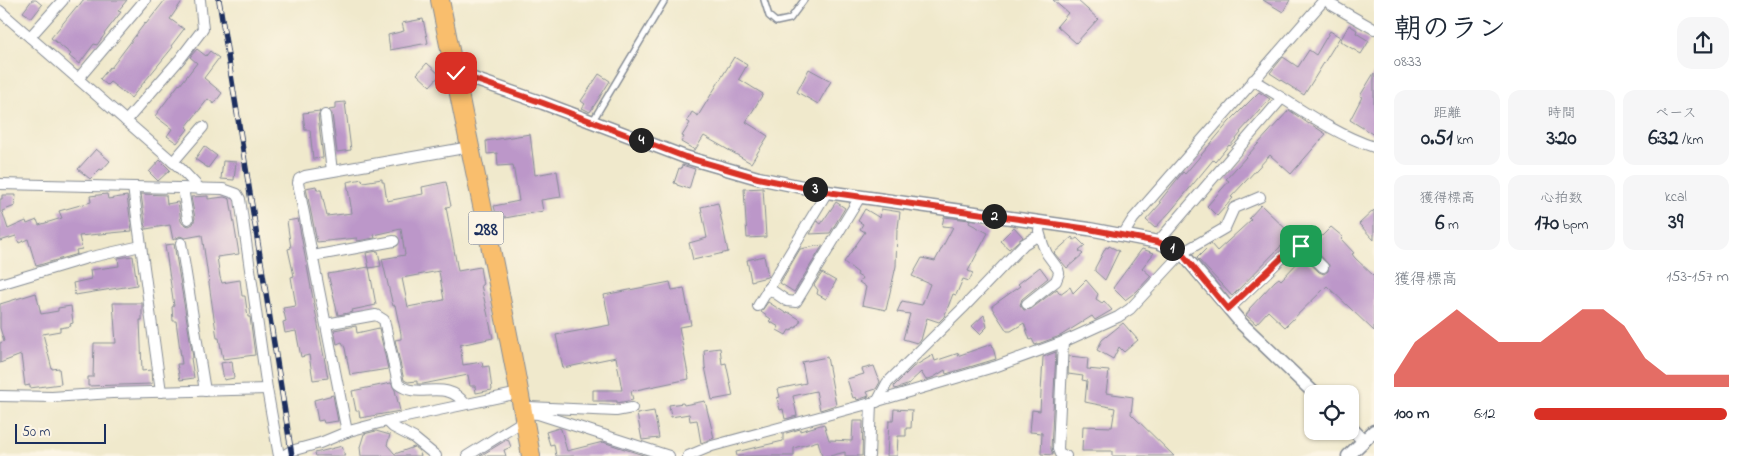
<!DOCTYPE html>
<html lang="ja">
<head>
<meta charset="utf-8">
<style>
	:root { --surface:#fff; --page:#f6f6f7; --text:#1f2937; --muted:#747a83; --accent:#d93025 }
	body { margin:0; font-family:"Indie Flower","Klee One",sans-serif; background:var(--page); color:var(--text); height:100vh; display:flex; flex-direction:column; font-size:19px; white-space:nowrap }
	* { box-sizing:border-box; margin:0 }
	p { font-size:16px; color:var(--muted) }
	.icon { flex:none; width:28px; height:28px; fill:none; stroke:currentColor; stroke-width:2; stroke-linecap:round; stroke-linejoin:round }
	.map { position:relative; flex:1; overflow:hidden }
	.side { display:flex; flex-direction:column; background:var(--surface); width:375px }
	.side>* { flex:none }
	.buttons { position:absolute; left:1304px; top:385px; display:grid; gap:10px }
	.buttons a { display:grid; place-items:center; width:55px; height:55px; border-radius:10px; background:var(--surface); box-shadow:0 1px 4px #0004; font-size:25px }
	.scale { position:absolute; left:15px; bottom:12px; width:91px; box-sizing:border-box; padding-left:5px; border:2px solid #1b2f5e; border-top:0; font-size:14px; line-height:18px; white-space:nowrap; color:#1b2f5e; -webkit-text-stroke:4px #fcf5e5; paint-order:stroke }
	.pin { position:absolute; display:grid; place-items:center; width:42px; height:42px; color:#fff; margin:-21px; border-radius:10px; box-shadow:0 2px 8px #0006 }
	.km { position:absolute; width:25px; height:25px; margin:-12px; border-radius:50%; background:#222; color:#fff; font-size:14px; line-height:25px; text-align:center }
	.round { display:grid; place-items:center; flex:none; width:52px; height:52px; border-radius:15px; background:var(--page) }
	.headline { display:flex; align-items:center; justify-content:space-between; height:85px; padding:0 20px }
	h1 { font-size:28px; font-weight:800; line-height:38px }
	.metrics { display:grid; grid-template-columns:repeat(3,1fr); gap:8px; height:85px; padding:5px 20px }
	.metrics div { display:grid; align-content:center; border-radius:12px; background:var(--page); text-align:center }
	.metrics b { font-size:21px; font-weight:800 }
	.metrics small { font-size:14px; font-weight:400 }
	.metrics p { font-size:14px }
	.chart { height:140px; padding:10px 20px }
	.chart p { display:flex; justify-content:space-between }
	.chart svg { width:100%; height:90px; margin-top:5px; fill:var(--accent); opacity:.7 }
	ul { padding:0 20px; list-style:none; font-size:16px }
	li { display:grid; grid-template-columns:80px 60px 1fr; align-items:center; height:38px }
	li i { height:12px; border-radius:6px; background:var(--accent) }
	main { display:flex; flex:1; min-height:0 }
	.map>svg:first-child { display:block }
</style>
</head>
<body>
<main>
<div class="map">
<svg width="1374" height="456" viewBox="0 0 1374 456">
	<rect width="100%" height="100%" fill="#fcf5e5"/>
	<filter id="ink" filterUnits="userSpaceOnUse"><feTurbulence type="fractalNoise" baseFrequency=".02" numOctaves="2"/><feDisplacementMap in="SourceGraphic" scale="10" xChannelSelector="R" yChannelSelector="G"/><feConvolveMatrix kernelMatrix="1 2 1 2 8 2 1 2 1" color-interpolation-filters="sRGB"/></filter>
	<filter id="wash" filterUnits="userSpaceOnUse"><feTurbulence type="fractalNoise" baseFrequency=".0096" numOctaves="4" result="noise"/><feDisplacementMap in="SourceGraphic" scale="20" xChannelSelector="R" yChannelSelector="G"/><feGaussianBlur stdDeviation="1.12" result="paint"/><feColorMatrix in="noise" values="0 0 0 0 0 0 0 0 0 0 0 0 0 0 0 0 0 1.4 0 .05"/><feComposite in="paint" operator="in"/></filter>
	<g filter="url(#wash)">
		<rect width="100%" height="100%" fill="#f0e9cc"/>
		<g id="blocks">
			<g fill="#bc97c9" fill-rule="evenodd">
				<path d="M32,0H36L42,5L32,18L23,12Z"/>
				<path d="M83,0H127L118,11L121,12L104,34H105L97,45L94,44L79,64L69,56L71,54L51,38L77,6L78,7Z"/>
				<path d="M165,0H183L170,19L184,29L171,46L173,47L131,98L110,82L107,85L100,79L110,67L111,68L145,23L146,24Z"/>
				<path d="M1053,0H1077L1098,19L1076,43L1057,26L1068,13Z"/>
				<path d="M1263,0H1290L1283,12Z"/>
				<path d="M423,19L428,43L390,50L388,35L404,31L402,23Z"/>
				<path d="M1349,25L1357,30L1356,33L1369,41L1361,54L1340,41Z"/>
				<path d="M1330,31L1340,37L1304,95L1270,73L1283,57L1298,67L1309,50L1316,55Z"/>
				<path d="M197,49L206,56L210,51L219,58L204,78L222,93L214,104L208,99L186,127L188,129L177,143L167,136L172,129L155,116L179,84L180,85L197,63L190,57Z"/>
				<path d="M734,57L747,65L739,79L763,94L746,122L768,136L751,163L704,136L695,150L681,142L684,137L682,136L690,123L687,121L692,112L698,116Z"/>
				<path d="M427,63L440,75L430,86L417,74Z"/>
				<path d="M809,69L831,81L818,104L797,92Z"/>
				<path d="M1374,73V135L1350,120L1362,97L1360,96Z"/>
				<path d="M599,74L610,81L590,112L582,108L585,104L581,101Z"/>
				<path d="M1259,92L1270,99L1240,132L1241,133L1230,146L1229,145L1215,162L1213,160L1170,212L1155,228L1146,220L1161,203L1159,202L1183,172L1185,174L1229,122Z"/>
				<path d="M345,102L351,150L337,152L332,114L329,110L335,109V103Z"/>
				<path d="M1289,110L1309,124V123L1326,134L1291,174L1270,155L1231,197L1233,198L1217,216L1207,206L1229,181L1226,179Z"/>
				<path d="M320,111L318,116L323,158L313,159L310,130H305L303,113Z"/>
				<path d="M530,134L535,175L557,171L561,197L541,200L543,211L505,218V216L497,218L494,206L519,201L513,165L498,166L497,153L487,154L486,141Z"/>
				<path d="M204,146L217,156L208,168L195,159Z"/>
				<path d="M96,149L110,161L102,170L100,169L90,179L78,169Z"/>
				<path d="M160,160L170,170L158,181L149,172Z"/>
				<path d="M223,161L236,162L234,180L221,179Z"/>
				<path d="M682,165L695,169L689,189L677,185V184L674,183L679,168L681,169Z"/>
				<path d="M362,179L363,182L382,179V182H384L387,201L423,194L422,187L446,182L451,206L446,207L458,271L480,267L483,285H481L493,338L460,345L463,365L482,362L483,367L489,366L492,390L476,393L475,386H470L468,375L423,384H417V381L408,382L404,380L395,340L401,339V334L395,305L393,306L382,259L405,255L401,229L374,235L375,238L357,241V238L317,242L306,188L316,186L317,190H321L327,216L352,213L347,182ZM439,271L444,300L408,307L402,278Z"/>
				<path d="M763,188L766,237L747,238L744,189Z"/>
				<path d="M107,194L108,199L127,196L132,231L79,236L82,249L76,250L77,254L36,266L28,239L19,243L16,236L0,241V199H2V195H16L15,206L2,211L8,229L26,221L27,224L37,220L39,225L62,218L59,211L91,202L90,196Z"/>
				<path d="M141,194L166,195L167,204L178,202L181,221L183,224L189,226L193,224L195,218L191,197L208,196V199L224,197L230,199L239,254L217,257L220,277L222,283L240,280L242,296H245L248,317H250L255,355L223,359L219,338H217L214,318L202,235L185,238L180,236L173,240L170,225L146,229Z"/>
				<path d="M836,202L845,208L830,233L810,234L817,221L821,224Z"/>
				<path d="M718,203L728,252L693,260L689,243L707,238L701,207Z"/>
				<path d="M1261,205L1292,235L1232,296L1197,258L1211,244L1217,251L1251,220L1249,218Z"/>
				<path d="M865,209L880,218L881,209L900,212L898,228H897L896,266L886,310L862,305L866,287L859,282L862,278L857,275L858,273L844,262L865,232L860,229L863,224L858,221Z"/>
				<path d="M1374,210V240L1359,224Z"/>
				<path d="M944,217L970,220L969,223L988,233L968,271L973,273L969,281L963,279L956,295L953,294L944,317L939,322L927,318L921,340L917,343L903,339L910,314L897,312L902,301L922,305L930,284L912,276L922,258L935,261L953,227L942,226Z"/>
				<path d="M298,219L328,378L313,380L309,355L301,357L296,331L285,333L283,322L286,321L283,308L296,306L291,277L294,276L288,249L291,248L287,221Z"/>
				<path d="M1014,227L1023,237L1009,249L1000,241Z"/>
				<path d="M1331,227L1343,237L1341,239L1354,253L1352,254L1355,258L1374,276V331L1327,286L1285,327L1268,311L1256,324L1246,315L1250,310L1249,309L1275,281L1279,278L1281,280L1303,257L1319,272L1324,274L1328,271L1329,265L1314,249L1315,248L1313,245Z"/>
				<path d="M1072,237L1074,240L1077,238L1085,246L1079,251L1083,254L1067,268L1054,253Z"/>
				<path d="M174,244L193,357L191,358L194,378L180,380L177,364H182L176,321H173L172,307L174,306L165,245Z"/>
				<path d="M823,245L794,292L780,283L800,249Z"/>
				<path d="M1109,246L1119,251L1105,280L1095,271V268L1106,247L1108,248Z"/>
				<path d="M1142,249L1154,253L1142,268L1151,276L1137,291L1125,300L1113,288Z"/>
				<path d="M378,251L381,266L369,268L366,253Z"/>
				<path d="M133,256L137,285L75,295L73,283L91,279L90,270L119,266L118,258Z"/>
				<path d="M764,256L768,276L767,277L751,281L747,260Z"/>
				<path d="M369,267L376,305L352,310L353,312L338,315L328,274Z"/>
				<path d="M1040,267L1048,278L1022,299L1020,305L1024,310L1031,309L1057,289L1060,294L1070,287L1073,293L1086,280L1098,294L1096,299L1102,303L1104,301L1112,310L1095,320L1092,316L1060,336L1035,345L1032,339L1030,340L1024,323L1011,331H1007L992,308V306L1020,286L1018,284Z"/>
				<path d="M822,273L836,281L826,299L817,294L818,290L814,285Z"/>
				<path d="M670,282L672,290L684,288L691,325L679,327L689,379L631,391L633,400L617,403V401H593V390H622L616,357L563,368L556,335L610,325L604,295Z"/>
				<path d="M36,293L41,314L58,311V308L71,306L73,323L70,324L71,326L60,328V331L43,334L52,369L59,368L61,384L30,388V385L25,386L21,355L0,363V343L4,341L0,328V304Z"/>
				<path d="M768,302L787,314L788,312L801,320L796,328L794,327L791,331L789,330L786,335L777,330L779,327L769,321L771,319L761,312Z"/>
				<path d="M113,303H142V320H140L142,371L151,370L152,384L88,386V377H93L94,343H116Z"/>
				<path d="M984,315L987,327L980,334L972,326Z"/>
				<path d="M1123,323L1138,340L1124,352L1119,347L1113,359L1097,350L1102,340Z"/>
				<path d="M356,326L357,333L379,328L388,369L350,375L345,348L342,342L337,344L334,330Z"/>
				<path d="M992,344L996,359L946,374L945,370L934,377L926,380L921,372L907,385L895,389L894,386L913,367L933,355L935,361L959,353L957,356Z"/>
				<path d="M720,348L722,364L726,363L733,396L712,400L705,367L704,350Z"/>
				<path d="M1056,352L1051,449L1053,455L1041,454L1042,433L1030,432L1032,410L1040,411L1043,357Z"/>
				<path d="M1069,356L1088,358L1087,369L1109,371L1106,393L1133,397L1131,414L1174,456H1112V451H1082L1083,426L1112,427L1115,408L1085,402L1087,381L1082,380L1083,376L1068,374Z"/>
				<path d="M827,357L836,405L820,410L816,391L793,396L797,416L785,419L783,409L780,410L777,398L780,397L778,389L806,383L802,362Z"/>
				<path d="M232,361L234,378L224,380L221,363Z"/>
				<path d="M874,366L880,382L876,389L867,392L869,396L857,400L856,397L853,398L847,379L864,374L862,369Z"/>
				<path d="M391,383L395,390L400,411L360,418L359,411H356L352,391Z"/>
				<path d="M333,395L338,421L324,423L323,420L318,421L314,400Z"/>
				<path d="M705,401L714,438L701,443L697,420L690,421L689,414L671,417L669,405L683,403L684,405Z"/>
				<path d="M894,409L912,410L911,428H906V436H898L897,456H887L889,421H893Z"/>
				<path d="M654,411L659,438L642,440L637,414Z"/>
				<path d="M853,421H863L862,456H845V452L830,456H822L818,441L794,448V456H737L736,452L783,441V434L800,429V431L824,424L829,440L852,441Z"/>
				<path d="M559,428L561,429L567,451L603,442L646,456H556L554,444L550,445L546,432Z"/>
				<path d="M376,431L390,435L387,445L395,454L414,447L419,451L421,456H361L360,447L364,434Z"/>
				<path d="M508,439L511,447L504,450L506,456H480Z"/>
				<path d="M342,446L345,456H316L315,453Z"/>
			</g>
		</g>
	</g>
	<g filter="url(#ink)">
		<use href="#blocks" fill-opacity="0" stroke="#868c95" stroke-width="1"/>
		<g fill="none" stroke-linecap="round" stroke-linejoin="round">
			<defs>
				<g id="service">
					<path d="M764,0L769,16L776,22L790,19L804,0"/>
					<path d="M592,122L665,0"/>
				</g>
				<g id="minor">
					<path d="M1330,4L1374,29"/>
					<path d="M0,11L180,168L200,189"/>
					<path d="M30,37L63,0"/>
					<path d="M78,79L145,0"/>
					<path d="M1253,80C1292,103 1331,133 1374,147"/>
					<path d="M325,115L332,171"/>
					<path d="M126,121L180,59L203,29L200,0"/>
					<path d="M173,162L203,127"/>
					<path d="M0,184L223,189L237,194L240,199L267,389L279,456"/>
					<path d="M133,187L161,392"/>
					<path d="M183,188L188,219"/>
					<path d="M1123,235L1133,219L1324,0"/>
					<path d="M1158,242L1282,98"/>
					<path d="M181,243L205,391"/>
					<path d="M313,256L394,241"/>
					<path d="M0,284L87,258L141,246"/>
					<path d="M768,288L787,301L796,302L860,197"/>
					<path d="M1027,304L1056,281L1059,273L1058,269L1047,254L1043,245L1039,231L1040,222"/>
					<path d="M758,306L827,192"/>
					<path d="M1229,309L1294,246H1301L1323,267"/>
					<path d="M326,324L376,315L384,320L398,384C418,401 446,377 465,404"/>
					<path d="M1063,342L1058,449L1060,454L1066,456"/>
					<path d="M0,396L52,397L112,393L267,389"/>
					<path d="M877,402L887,383L963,308L1024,244L1034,238L1040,237"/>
					<path d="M528,407L616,411L632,408"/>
					<path d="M523,413L538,414L669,456"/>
					<path d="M387,421L393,427L414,438L436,456"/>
					<path d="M347,432L298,183L299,179L305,176L470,147"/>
					<path d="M283,456L291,451L320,443L349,431L387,421L519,393"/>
					<path d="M467,456L525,420"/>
					<path d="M688,456L712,446L871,403L997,366L1063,342L1118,317L1130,309L1182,253L1225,228L1234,208L1260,197"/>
					<path d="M869,456L871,403"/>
				</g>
				<g id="tertiary">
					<path d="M456,73L543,103L685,157L758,178L827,192L1089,229L1158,242L1182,253L1242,324L1315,394"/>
					<path d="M1350,427L1364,441"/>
					<path d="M1348,456L1374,431"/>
				</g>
				<path id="trunk" d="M440,0C470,152 504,303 531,456"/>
			</defs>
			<use href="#service" stroke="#868c95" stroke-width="8"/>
			<use href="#minor" stroke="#868c95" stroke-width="12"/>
			<use href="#tertiary" stroke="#868c95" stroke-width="15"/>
			<use href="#trunk" stroke="#868c95" stroke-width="20"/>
			<use href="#service" stroke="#fff" stroke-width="5"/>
			<use href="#minor" stroke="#fff" stroke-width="10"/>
			<use href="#tertiary" stroke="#fff" stroke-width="12"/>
			<use href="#trunk" stroke="#f9be6d" stroke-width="18"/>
			<defs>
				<path id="rail" d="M219,0L292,456"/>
			</defs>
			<use href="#rail" stroke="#1b2f5e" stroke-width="5.5"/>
			<use href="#rail" stroke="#fcf5e5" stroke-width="4" stroke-dasharray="11" stroke-linecap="butt"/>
		</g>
	</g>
	<g fill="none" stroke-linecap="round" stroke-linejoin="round" filter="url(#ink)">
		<defs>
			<path id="route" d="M456,73L543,103L685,157L758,178L827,192L1089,229L1158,242L1182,254L1228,309L1294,246H1301"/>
		</defs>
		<use href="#route" stroke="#fff" stroke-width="10"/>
		<use href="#route" stroke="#d93025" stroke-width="6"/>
	</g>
	<g text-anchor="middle" stroke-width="4.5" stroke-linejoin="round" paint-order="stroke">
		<rect fill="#fcf5e5" stroke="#5e6a86" stroke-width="1" x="468.5" y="211.5" width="35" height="33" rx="4"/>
		<g font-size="19" font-weight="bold" fill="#1b2f5e">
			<text x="486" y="235">288</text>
		</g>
	</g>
</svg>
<div class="buttons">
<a><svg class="icon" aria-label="locate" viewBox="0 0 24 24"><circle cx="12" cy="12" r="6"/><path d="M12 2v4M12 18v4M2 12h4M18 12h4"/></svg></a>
</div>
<div class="scale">50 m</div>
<div class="pin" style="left:1301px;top:246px;background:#1e9e55"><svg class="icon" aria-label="arrive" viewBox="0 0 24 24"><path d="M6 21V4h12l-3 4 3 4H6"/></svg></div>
<div class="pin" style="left:456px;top:73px;background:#d93025"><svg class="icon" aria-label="check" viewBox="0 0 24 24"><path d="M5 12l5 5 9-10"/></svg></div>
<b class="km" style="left:1172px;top:248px">1</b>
<b class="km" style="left:994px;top:216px">2</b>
<b class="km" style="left:815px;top:189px">3</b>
<b class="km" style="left:641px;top:140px">4</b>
</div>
<section class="side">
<div class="headline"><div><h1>朝のラン</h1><p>08:33</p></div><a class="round"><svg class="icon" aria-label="share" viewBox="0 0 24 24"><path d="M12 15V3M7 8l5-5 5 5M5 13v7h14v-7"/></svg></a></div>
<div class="metrics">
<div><p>距離</p><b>0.51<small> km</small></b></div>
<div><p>時間</p><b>3:20</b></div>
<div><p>ペース</p><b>6:32<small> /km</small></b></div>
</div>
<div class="metrics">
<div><p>獲得標高</p><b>6<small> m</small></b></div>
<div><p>心拍数</p><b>170<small> bpm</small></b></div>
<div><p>kcal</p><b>39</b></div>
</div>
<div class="chart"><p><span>獲得標高</span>153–157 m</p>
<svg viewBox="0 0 160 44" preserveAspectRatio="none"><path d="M0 44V38L10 22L20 14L30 6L40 14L50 22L60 22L70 22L80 14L90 6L100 6L110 14L120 30L130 38L140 38L150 38L160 38V44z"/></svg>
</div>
<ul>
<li><b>100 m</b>6:12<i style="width:99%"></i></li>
</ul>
</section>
</main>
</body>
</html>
